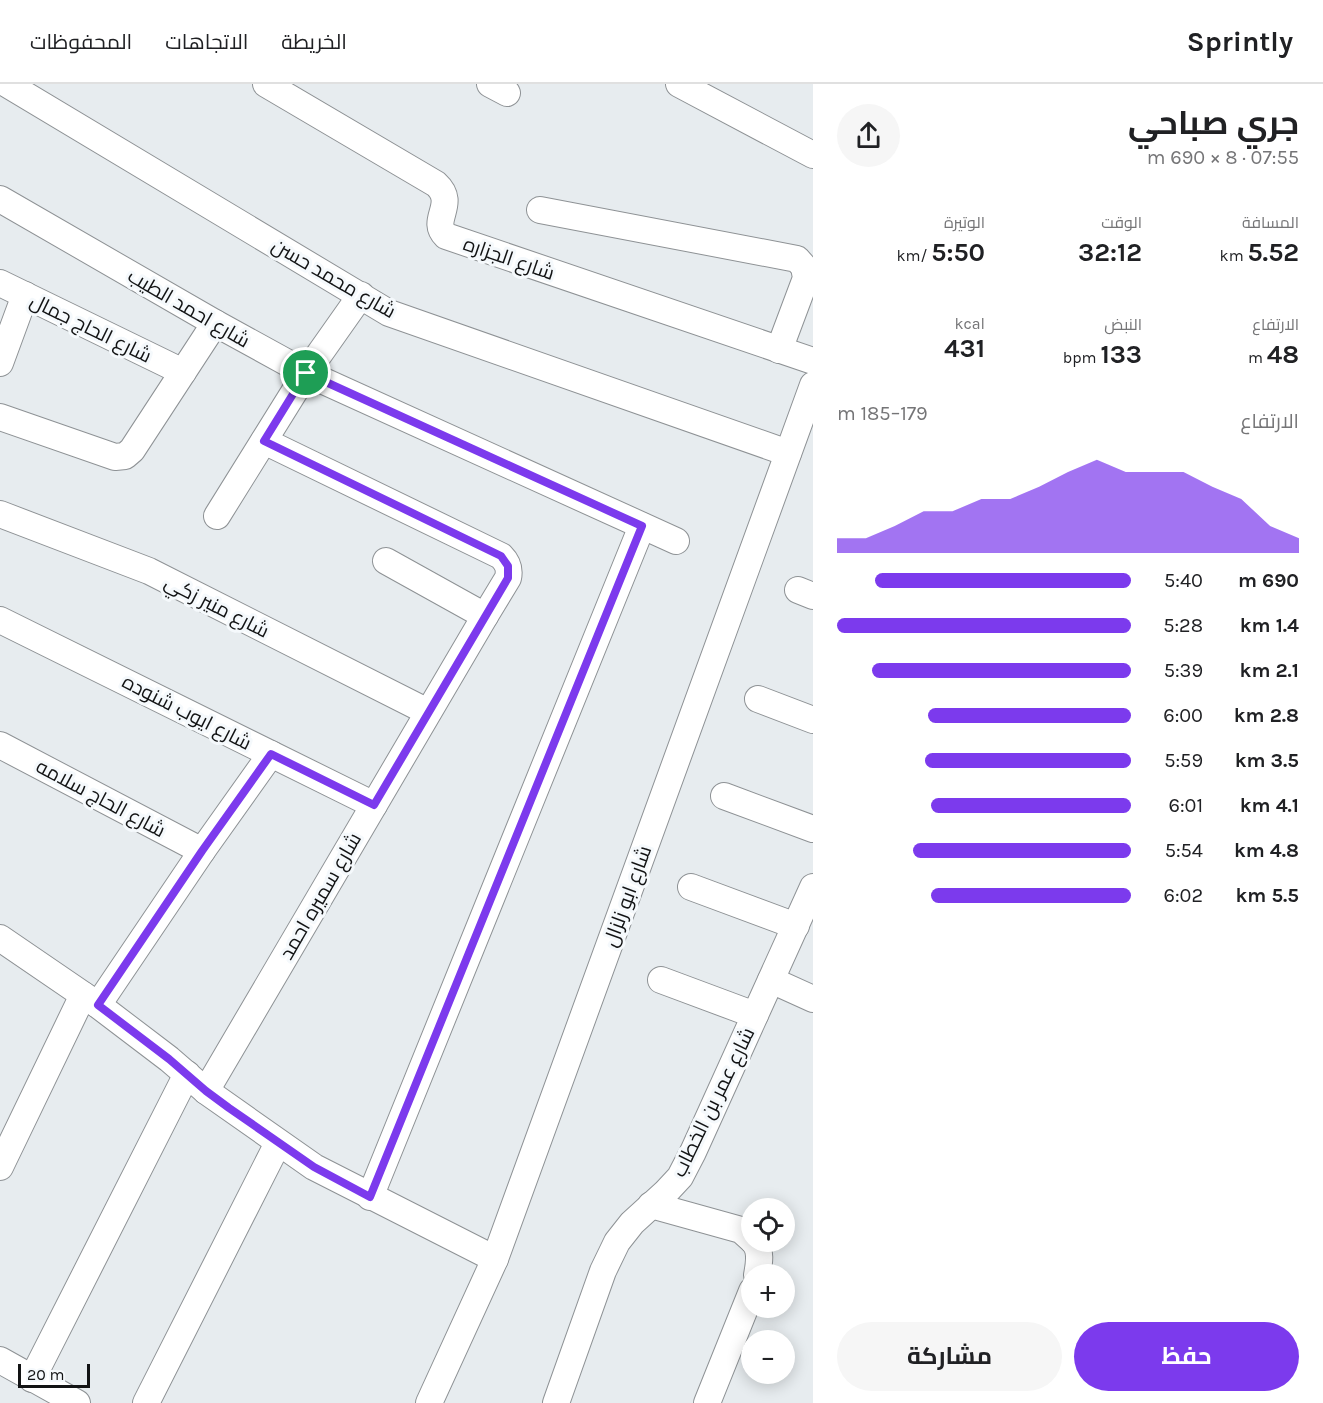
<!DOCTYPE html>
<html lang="ar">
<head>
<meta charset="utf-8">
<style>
	:root { --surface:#fff; --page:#f6f6f6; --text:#202124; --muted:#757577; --line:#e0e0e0; --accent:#7c3aed }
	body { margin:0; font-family:Karla,Cairo,sans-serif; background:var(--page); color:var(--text); direction:rtl; height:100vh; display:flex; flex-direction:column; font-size:22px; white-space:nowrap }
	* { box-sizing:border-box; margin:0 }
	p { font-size:20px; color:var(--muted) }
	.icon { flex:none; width:33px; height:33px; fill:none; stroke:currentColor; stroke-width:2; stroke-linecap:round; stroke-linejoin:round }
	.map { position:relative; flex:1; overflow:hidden; direction:ltr }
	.drawer { display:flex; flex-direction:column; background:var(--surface); width:510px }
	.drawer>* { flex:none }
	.buttons { position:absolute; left:741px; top:1114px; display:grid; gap:12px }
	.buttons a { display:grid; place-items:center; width:54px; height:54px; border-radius:50%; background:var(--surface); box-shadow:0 3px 15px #0003; font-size:30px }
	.scale { position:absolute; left:18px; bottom:15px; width:72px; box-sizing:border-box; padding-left:6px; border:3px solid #121314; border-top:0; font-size:16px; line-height:21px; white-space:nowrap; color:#121314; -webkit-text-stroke:4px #f5f9fc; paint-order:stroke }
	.pin { position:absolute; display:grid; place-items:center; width:51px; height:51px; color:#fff; margin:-26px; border:3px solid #fff; border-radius:50%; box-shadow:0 2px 6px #0007 }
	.round { display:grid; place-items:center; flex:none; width:63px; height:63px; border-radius:32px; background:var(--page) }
	.head { display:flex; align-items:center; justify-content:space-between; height:102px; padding:0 24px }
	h1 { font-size:33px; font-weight:700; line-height:45px }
	.metrics { display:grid; grid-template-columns:repeat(3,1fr); gap:9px; height:102px; padding:6px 24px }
	.metrics div { display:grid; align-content:center }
	.metrics b { font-size:26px; font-weight:700 }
	.metrics small { font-size:16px; font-weight:400 }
	.metrics p { font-size:16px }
	.chart { height:168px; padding:12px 24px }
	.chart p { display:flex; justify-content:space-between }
	.chart svg { width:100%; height:108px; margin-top:6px; fill:var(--accent); opacity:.7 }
	.action { display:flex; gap:12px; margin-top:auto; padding:12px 24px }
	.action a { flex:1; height:69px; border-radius:36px; background:var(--accent); color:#fff; font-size:24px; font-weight:700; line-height:69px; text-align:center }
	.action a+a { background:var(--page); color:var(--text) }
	ul { padding:0 24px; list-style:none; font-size:20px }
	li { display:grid; grid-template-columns:96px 72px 1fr; align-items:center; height:45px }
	li i { height:15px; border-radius:8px; background:var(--accent) }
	header { display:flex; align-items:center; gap:36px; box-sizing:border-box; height:84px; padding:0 30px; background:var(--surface); border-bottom:2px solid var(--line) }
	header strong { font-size:28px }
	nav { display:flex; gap:33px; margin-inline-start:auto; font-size:21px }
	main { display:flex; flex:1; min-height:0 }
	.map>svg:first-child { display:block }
</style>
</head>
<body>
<header>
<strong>Sprintly</strong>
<nav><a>الخريطة</a><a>الاتجاهات</a><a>المحفوظات</a></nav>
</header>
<main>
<section class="drawer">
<div class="head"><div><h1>جري صباحي</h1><p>07:55 · 8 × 690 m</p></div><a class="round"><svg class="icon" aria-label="share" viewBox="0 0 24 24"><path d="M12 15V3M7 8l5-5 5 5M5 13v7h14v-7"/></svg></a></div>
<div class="metrics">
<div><p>المسافة</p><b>5.52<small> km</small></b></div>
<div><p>الوقت</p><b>32:12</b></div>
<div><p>الوتيرة</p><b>5:50<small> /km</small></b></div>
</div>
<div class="metrics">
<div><p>الارتفاع</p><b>48<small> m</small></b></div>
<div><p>النبض</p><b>133<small> bpm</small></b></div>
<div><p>kcal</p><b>431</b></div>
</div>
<div class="chart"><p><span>الارتفاع</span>179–185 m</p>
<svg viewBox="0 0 160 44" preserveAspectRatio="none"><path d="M0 44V38L10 38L20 33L30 27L40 27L50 22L60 22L70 17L80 11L90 6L100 11L110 11L120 11L130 17L140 22L150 33L160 38V44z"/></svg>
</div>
<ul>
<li><b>690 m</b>5:40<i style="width:87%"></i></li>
<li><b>1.4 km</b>5:28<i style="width:100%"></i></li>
<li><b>2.1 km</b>5:39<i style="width:88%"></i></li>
<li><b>2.8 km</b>6:00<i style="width:69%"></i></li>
<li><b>3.5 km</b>5:59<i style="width:70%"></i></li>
<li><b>4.1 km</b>6:01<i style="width:68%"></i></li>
<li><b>4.8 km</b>5:54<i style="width:74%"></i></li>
<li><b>5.5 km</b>6:02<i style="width:68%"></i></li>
</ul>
<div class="action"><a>حفظ</a><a>مشاركة</a></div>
</section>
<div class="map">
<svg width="813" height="1319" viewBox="0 0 813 1319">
	<rect width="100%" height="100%" fill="#e7ecef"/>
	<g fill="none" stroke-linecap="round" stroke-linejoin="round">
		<defs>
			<g id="minor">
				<path d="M7,0L389,229L788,369"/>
				<path d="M266,0L436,100C458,120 429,136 446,152L813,277"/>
				<path d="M490,0L507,9"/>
				<path d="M679,0L813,71"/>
				<path d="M0,115L215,239L306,289L676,457"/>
				<path d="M540,126L797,175L804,183L806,194L779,266"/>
				<path d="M0,199L183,288"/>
				<path d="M0,279L25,211"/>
				<path d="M0,333L115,373L125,372L132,366L215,239"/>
				<path d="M0,430L149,487L428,628"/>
				<path d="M217,432L306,289L361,211"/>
				<path d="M386,477L485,532"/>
				<path d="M798,506L813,512"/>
				<path d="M0,536L374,721"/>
				<path d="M758,615L813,636"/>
				<path d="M0,661L202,767"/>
				<path d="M724,712L813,745"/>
				<path d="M691,803L796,842"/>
				<path d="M0,854L98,921L169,975L206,1007L314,1083L495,1175"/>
				<path d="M661,896L755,931"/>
				<path d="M771,896L813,915"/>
				<path d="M98,921L202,767L271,670"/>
				<path d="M206,1007L485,532L508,494C510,485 508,479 501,472L264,357"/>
				<path d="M0,1083L83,911"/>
				<path d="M370,1113L642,442"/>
				<path d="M651,1121L741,1146L752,1156"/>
				<path d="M754,1158C762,1167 759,1180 757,1191"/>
				<path d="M0,1276L77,1319"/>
				<path d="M32,1295L187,990"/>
				<path d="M146,1319L278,1059"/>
				<path d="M429,1319L495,1175L813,301"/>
				<path d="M556,1319L603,1187L617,1158L632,1139L666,1108L680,1093L693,1068L813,803"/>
				<path d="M707,1319L752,1207"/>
			</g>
		</defs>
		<use href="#minor" stroke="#8e9295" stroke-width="28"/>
		<use href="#minor" stroke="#fff" stroke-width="26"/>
	</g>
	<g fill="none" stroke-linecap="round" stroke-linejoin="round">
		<defs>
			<path id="route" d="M306,289L642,442L370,1113L314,1083L229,1024L206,1007L169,975L98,921L202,767L271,670L374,721L508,494V482L501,472L264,357Z"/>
		</defs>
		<use href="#route" stroke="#fff" stroke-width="12"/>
		<use href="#route" stroke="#7c3aed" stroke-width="8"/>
	</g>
	<g text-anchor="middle" stroke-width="6" stroke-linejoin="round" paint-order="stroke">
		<g font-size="20" fill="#121314" stroke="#f5f9fc">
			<text transform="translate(509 174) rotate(19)" y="7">شارع الجزاره</text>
			<text transform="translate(334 194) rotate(30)" y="7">شارع محمد حسن</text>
			<text transform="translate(189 224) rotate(30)" y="7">شارع احمد الطيب</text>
			<text transform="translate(91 244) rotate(26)" y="7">شارع الحاج جمال</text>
			<text transform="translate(217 522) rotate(27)" y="7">شارع منير زكي</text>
			<text transform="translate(187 628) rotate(27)" y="7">شارع ايوب شنوده</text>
			<text transform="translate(101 714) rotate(28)" y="7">شارع الحاج سلامه</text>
			<text transform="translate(320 812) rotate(-60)" y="7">شارع سميره احمد</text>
			<text transform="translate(627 812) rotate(-70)" y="7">شارع ابو زلزال</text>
			<text transform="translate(713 1018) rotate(-64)" y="7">شارع عمر بن الخطاب</text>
		</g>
	</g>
</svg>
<div class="buttons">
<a><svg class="icon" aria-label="locate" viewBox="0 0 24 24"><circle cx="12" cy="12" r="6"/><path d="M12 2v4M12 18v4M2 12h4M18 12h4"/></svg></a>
<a>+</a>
<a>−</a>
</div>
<div class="scale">20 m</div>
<div class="pin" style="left:306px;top:289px;background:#1e9e55"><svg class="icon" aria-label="arrive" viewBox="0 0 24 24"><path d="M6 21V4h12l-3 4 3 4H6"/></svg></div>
</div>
</main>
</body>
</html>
